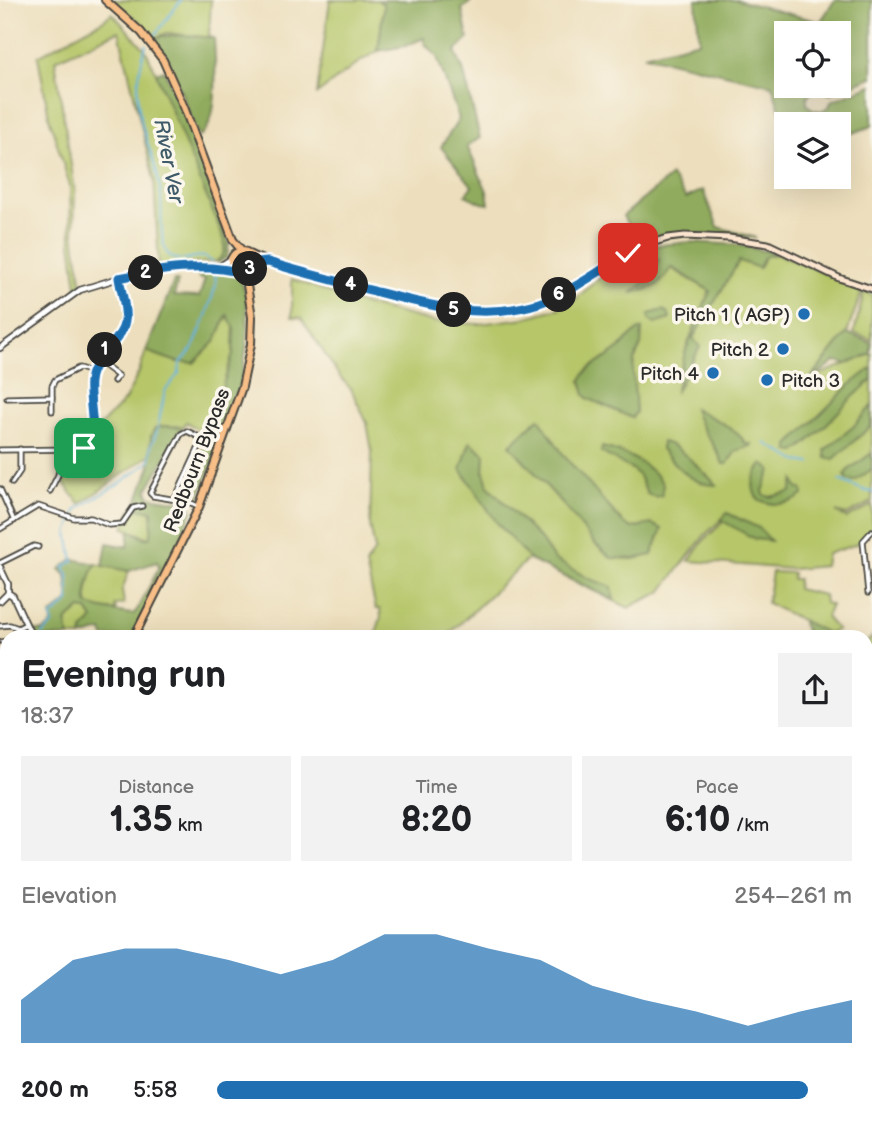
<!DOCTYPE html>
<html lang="en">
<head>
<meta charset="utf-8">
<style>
	:root { --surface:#fff; --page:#f2f2f2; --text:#202124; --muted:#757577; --accent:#1f6fb2 }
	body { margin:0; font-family:"Balsamiq Sans",sans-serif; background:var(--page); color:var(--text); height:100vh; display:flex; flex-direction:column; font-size:26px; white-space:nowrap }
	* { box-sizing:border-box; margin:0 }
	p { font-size:23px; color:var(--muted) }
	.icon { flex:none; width:38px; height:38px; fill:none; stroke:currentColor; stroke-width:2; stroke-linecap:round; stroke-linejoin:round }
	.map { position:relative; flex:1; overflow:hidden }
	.details { position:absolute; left:0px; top:630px; width:873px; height:502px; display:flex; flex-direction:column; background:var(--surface); border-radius:21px 21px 0 0; box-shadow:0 7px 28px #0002 }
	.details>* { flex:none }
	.controls { position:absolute; left:774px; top:21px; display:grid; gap:14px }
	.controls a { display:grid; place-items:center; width:77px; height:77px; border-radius:0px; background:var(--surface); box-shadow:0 7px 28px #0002; font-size:35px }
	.pin { position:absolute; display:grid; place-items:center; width:60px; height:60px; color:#fff; margin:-30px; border-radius:14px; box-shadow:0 4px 10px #0006 }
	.km { position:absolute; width:35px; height:35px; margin:-18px; border-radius:50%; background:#222; color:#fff; font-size:19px; line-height:35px; text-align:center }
	.round { display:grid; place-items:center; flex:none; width:74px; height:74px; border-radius:0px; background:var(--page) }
	.overview { display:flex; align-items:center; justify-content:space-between; height:119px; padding:0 21px }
	h1 { font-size:38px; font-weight:600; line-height:52px }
	.figures { display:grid; grid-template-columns:repeat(3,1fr); gap:10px; height:119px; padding:7px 21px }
	.figures div { display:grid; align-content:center; border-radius:0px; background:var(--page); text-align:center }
	.figures b { font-size:35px; font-weight:600 }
	.figures small { font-size:19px; font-weight:400 }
	.figures p { font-size:19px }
	.chart { height:196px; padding:14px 21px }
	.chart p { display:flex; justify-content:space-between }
	.chart svg { width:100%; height:126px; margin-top:7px; fill:var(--accent); opacity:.7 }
	ul { padding:0 21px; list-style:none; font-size:23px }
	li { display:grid; grid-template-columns:112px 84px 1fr; align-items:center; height:52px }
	li i { height:18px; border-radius:9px; background:var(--accent) }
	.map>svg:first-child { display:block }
</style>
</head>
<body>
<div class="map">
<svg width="872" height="1132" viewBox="0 0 872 1132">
	<rect width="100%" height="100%" fill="#fbf7ec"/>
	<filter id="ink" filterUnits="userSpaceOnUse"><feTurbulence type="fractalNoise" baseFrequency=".0143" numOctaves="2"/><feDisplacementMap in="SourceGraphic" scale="14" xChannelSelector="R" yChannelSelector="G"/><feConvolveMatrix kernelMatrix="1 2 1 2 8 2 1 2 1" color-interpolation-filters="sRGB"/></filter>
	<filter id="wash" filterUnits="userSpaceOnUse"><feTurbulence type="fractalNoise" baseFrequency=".00686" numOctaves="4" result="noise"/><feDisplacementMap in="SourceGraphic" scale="28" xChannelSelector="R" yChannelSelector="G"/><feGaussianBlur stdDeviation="1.57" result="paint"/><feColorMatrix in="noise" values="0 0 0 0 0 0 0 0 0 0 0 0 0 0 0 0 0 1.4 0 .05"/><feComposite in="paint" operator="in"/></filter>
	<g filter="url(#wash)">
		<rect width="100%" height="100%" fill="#eddfbd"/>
		<g fill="#b6c669" stroke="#70784a" stroke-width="2">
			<path d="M112,0H211L209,38L167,33L152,39L142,24Z"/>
			<path d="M330,0H378L384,5L378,51L362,60L317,94Z"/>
			<path d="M112,13L145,49L168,98L224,240C225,249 226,255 217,261L159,268L154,180L119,31L55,60L75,191L74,234L82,286L77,287L71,243L70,186L49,117L38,56L104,20Z"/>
			<path d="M766,250L811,267L862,291L847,333L811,378L872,354V502L847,515L836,512L847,518L872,505V528L860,543L827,554L825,566L792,569L689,561L704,540L723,522L721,520L704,536L661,592C650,598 639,601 629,608L528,559L446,637H375L381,617L380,609H376L366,565L375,550L370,525L372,451L367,423L351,389L340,377L301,318L292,317V279L355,302L435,322L479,324L524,318L569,305L607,271L641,251L710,291L686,349L739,261Z"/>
			<path d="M864,292L872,294V340L854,333Z"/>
			<path d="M228,314L234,327L233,354L207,435L186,422L183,427L164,426L155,428L151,436L150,455L80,504L64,483L68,452C85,451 100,450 97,429L125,400L139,372L146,351L177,362L215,342Z"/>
			<path d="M139,508L153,510L152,535L149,538L124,528L131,510Z"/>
			<path d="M96,564L129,571L122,590L124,604L115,605L116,610H102L88,605L86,601L91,572Z"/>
			<path d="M772,572L793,573L792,579H798L797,589L824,595L825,603L831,605L826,617L837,630L828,634L767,603Z"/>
			<path d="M80,609L87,610L93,619L83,630L81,637H69L66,621Z"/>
			<path d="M872,637V841L866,837V643Z"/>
			<path d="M284,1125H491L494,1132H308Z"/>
		</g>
		<g fill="#90ab5d" stroke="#5e6b44" stroke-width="2" fill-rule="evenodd">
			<path d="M378,0H473L462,9L468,39L455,52L463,69L480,138L467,146L487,191L489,204L482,203L465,195L472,186L441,147L459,119L437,57L424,43V38L405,46L378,51L384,5Z"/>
			<path d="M696,0H737L820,22L835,0H872V77L829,94L824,91L814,90L807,97V105L813,109L821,111L829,107L831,101L872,85V126L838,138V124H786V128L772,85L644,55L699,41ZM786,33H838V86H786Z"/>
			<path d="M183,35L214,38C215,62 221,124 199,137L173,72L152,40L162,36Z"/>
			<path d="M164,70L189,126L229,242L227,257L218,263L217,261C225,255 225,249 224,239L156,73Z"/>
			<path d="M671,176L686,198L703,190L718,227L756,238C704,234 669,229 620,253L634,236L623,216Z"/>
			<path d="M690,242L740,245L776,254L764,257L759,268L739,261L693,338L700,347L675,393L686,349L710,291L671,267C661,287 653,289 631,293L651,278L659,260L641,251L658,245Z"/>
			<path d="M214,270C222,271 233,272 239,279C246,287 247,299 247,309C252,375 222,439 198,499L192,501L186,499L233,354L234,327L227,315L215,342L194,363L177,362L146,351L174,281H178L174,296L199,297L205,279H199V272Z"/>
			<path d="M663,310L669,314L670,319L655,324L649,320V314Z"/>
			<path d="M642,329L641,345L634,361L633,371L636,412L632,418L589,399L585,395L581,381C585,367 605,360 616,351C625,345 632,331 642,329Z"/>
			<path d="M847,333L872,343L870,354L847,364L836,361L810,379Z"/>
			<path d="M872,368V380C844,402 824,432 795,452L789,451V445L850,385Z"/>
			<path d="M872,405L871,426L834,459L826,458L825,450L854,426Z"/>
			<path d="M694,408C711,418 735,426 746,444H752L751,446L736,451L727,464H723C715,442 699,430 694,408Z"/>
			<path d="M539,418L565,457L624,524L632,528L652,524L662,529L652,555L634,559L611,558L594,543L567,509L510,445Z"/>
			<path d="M164,426L183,427L147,490L150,497L187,503L190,505L192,511L175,552L131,637H104L102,631L81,637L83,630L93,619L87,610L80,609L66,621L69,637H37L34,631H44L52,624L51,615L69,601L66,575L60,569L73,559L96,564C90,575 84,593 88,605C102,610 118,612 133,614L137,610L157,572L159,566L157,562L129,571L103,566L107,543L128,547L130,530L144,538H149L151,535L152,511L139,508L136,505L150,466L151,436L155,428Z"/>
			<path d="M470,442L485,454L484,472L488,486L541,540L554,559L590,579L612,587L614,600L530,560L497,523L461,469Z"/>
			<path d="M662,442C677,443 704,473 717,485C694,487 674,464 661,449Z"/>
			<path d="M602,447C625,452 650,464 663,484L662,495L655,497L647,494L639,476L633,470L601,452Z"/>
			<path d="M872,453V469L855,481L847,480L845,475L847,471Z"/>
			<path d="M763,464L771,470L763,491L764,495L770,497L791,492L794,480L797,488L803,490V495C790,505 773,507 758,499C749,487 754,473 763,464Z"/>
			<path d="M727,513L759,528L771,541L755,539L721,520Z"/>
			<path d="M803,621L835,637H809L802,624Z"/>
			<path d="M7,742V783L0,789V748Z"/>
			<path d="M7,791V867L0,865V796Z"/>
			<path d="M7,874V913H2C0,901 0,885 7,874Z"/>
		</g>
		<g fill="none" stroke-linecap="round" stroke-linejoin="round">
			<g stroke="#63b3dd" stroke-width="2">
				<path d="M152,39L181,0"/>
				<path d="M146,45C141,60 137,82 138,98C139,132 159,164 161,197C162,211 159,246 169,255C183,268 201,246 213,264"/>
				<path d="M765,443L797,461L811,463"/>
				<path d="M839,480L866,491L872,492"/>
				<path d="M43,637L42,635L53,624L51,617L69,602L68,576L64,567L73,561L68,533L77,509L123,481L150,461L151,446L157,431L165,391L179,373L180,364L193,348L205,319L216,285L215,270"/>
				<path d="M0,838L7,839"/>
			</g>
			<path stroke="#63b3dd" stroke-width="6" d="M494,1125L497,1132"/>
		</g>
	</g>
	<g filter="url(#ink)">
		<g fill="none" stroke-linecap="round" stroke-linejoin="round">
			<defs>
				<g id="minor">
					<path d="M99,362L118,376L114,381"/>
					<path d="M7,398L52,397"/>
					<path d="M52,411V386L55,380L79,368L92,372"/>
					<path d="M0,450L78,449L90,444C97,431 87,398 90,380C94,356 121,344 125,320C127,307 121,291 119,278"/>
					<path d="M12,483L20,471V449"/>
					<path d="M0,489L14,521"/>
					<path d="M50,491L58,475L65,448"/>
					<path d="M175,499L201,443L199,437L187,431L181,434L150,493L153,496L189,502L198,506"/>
					<path d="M0,529L38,506L74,518H91L109,525L122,524L133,508L142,506"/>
					<path d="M0,563L34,546L38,547"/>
					<path d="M868,593L863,541L872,531"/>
					<path d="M0,626L10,625L18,628"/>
					<path d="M13,637L18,628L26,624"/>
					<path d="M2,642L7,641"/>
					<path d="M0,663L7,662"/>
					<path d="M0,700L6,699L7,705"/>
				</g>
				<g id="tertiary">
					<path d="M220,266L232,258"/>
					<path d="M0,348L80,290L119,278L146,272L219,266L234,269"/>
					<path d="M0,567L8,584V593L13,596L32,637"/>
					<path d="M0,601L8,593"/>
				</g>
				<g id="secondary">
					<path d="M249,254L274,264L354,286L459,311L509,310L537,304L570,289L641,246L668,238L685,236L729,238L768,244L839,278L872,289"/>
					<path d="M252,266L268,262"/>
					<path d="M0,792L7,787"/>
				</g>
				<g id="primary">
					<path d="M105,0L141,32L163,60L184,107L233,240L243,252"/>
					<circle cx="242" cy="262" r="11"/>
					<path d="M134,637L199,507L242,387L251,344L252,317L247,285L249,270"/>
					<path d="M263,1125L267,1132"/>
				</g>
			</defs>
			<use href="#minor" stroke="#484641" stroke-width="7"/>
			<use href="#tertiary" stroke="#484641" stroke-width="8"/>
			<use href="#secondary" stroke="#484641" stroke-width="9"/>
			<use href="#primary" stroke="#484641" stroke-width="10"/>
			<use href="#minor" stroke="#fff" stroke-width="3.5"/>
			<use href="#tertiary" stroke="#fff" stroke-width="4.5"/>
			<use href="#secondary" stroke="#fce5cf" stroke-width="5"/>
			<use href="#primary" stroke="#f7be87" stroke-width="6"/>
		</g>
	</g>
	<g fill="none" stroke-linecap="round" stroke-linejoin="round" filter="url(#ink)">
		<defs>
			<path id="route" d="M84,448C88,446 90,446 92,442C96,434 88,395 90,382C92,357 120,345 125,321C127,308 121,291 119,278C158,270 204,262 242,273L257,263L268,262C300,272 333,280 366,289C424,304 480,322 539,303C572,292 599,271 628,253"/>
		</defs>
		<use href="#route" stroke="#fff" stroke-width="14"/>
		<use href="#route" stroke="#1f6fb2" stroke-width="9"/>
	</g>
	<g fill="#1f6fb2" stroke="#fbf7ec" stroke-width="2.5">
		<circle cx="804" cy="314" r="7"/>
		<circle cx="783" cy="349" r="7"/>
		<circle cx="713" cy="373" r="7"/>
		<circle cx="767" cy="380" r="7"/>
	</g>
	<g text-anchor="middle" stroke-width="7" stroke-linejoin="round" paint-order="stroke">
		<g font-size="19" fill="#2b2b2b" stroke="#fbf7ec" text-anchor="end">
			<text x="790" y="321">Pitch 1 ( AGP)</text>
			<text x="769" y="356">Pitch 2</text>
			<text x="699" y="380">Pitch 4</text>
			<text x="781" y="387" text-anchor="start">Pitch 3</text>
		</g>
		<g font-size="19" fill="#2b2b2b" stroke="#fbf7ec">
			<text transform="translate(196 460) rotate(-69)" y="7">Redbourn Bypass</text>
		</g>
		<g font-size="21" font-style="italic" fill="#3f5b69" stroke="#fbf7ec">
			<text transform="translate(169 161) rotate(79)" y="7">River Ver</text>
		</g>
	</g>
</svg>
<div class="controls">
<a><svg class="icon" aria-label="locate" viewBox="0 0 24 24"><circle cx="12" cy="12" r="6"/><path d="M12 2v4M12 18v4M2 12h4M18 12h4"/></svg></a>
<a><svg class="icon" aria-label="layers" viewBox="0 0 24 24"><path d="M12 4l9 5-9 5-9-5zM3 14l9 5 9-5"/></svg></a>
</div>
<div class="pin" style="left:84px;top:448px;background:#1e9e55"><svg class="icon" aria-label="arrive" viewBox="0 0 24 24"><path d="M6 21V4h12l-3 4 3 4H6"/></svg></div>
<div class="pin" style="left:628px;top:253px;background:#d93025"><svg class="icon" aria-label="check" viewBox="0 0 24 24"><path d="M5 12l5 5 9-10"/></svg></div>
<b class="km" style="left:105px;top:350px">1</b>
<b class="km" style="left:146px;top:273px">2</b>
<b class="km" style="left:250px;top:269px">3</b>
<b class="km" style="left:351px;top:285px">4</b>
<b class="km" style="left:454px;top:310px">5</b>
<b class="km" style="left:559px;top:295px">6</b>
<section class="details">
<div class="overview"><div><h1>Evening run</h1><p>18:37</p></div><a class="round"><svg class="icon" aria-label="share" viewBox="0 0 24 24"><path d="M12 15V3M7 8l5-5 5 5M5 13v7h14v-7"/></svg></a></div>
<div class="figures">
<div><p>Distance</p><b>1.35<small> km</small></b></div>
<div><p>Time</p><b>8:20</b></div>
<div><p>Pace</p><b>6:10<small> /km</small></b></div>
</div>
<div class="chart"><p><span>Elevation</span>254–261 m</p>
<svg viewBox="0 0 160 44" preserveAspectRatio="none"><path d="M0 44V29L10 15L20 11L30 11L40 15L50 20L60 15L70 6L80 6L90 11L100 15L110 24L120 29L130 33L140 38L150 33L160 29V44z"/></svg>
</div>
<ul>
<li><b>200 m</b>5:58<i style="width:93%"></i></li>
</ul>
</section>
</div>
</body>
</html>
